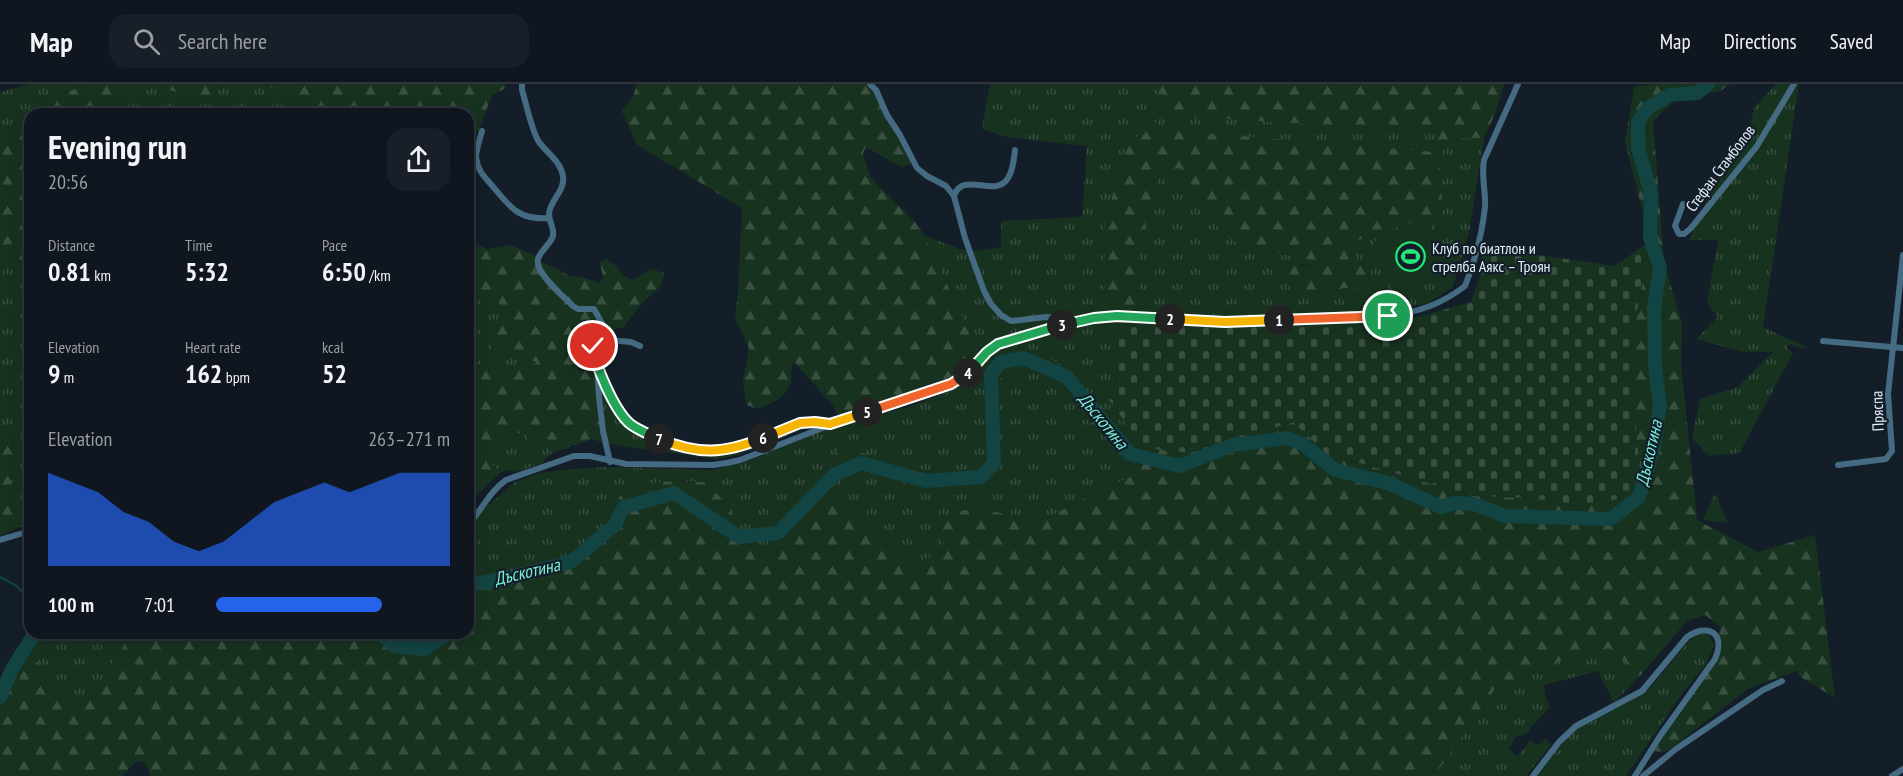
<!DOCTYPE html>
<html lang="en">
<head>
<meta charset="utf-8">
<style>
	:root { --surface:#0f161f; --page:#181f28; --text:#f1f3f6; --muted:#9b9fa4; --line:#2f353d; --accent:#2563eb }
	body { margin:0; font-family:"PT Sans Narrow",sans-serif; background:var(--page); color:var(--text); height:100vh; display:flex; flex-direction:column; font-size:22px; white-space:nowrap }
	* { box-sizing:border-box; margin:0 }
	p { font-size:20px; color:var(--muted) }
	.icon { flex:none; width:33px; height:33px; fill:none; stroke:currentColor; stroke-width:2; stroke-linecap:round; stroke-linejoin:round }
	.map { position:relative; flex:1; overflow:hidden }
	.side { position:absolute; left:24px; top:24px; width:450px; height:531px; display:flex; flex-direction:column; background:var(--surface); border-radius:18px; box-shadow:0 3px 15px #0003,0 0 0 2px var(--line) }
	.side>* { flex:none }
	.pin { position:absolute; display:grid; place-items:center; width:51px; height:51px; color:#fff; margin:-26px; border:3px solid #fff; border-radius:50%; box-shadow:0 2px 6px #0007 }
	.km { position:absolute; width:30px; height:30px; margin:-15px; border-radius:50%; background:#222; color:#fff; font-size:16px; line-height:30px; text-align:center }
	.round { display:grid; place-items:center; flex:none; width:63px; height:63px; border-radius:18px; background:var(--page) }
	.headline { display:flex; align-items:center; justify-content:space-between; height:102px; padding:0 24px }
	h1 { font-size:33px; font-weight:600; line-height:45px }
	.stats { display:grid; grid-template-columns:repeat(3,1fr); gap:9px; height:102px; padding:6px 24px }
	.stats div { display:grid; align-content:center }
	.stats b { font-size:26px; font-weight:600 }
	.stats small { font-size:16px; font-weight:400 }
	.stats p { font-size:16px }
	.chart { height:168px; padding:12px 24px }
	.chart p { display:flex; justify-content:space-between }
	.chart svg { width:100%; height:108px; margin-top:6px; fill:var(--accent); opacity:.7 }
	ul { padding:0 24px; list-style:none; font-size:20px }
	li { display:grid; grid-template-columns:96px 72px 1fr; align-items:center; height:45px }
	li i { height:15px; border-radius:8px; background:var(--accent) }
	header { display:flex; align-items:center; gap:36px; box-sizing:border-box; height:84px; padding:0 30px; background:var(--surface); border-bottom:2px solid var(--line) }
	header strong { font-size:28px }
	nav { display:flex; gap:33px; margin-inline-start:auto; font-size:21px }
	.search { width:420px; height:54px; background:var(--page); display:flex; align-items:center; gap:15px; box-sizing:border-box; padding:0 21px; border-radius:18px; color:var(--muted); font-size:22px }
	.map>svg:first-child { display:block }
</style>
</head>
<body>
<header>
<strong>Map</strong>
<div class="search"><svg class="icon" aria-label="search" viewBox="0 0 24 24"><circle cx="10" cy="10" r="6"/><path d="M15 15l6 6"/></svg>Search here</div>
<nav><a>Map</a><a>Directions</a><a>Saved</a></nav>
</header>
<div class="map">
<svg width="1903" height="692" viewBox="0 0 1903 692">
	<defs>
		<pattern id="grass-tufts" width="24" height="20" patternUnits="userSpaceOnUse" patternTransform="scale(1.5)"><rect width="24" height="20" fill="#183220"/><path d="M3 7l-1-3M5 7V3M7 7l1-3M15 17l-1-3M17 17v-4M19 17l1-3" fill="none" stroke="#395041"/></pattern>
		<pattern id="forest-firs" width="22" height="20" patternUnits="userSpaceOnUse" patternTransform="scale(1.5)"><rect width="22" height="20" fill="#183220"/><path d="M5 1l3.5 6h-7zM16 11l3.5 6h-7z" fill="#395041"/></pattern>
		<pattern id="cemetery-stones" width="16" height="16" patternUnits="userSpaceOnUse" patternTransform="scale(1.5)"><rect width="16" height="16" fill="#183220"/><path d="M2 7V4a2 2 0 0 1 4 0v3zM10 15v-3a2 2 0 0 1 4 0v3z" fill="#395041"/></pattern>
	</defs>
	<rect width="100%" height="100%" fill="#141e29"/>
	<g fill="url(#grass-tufts)">
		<path d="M30,0H90L63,8L48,16L45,30H30V50L0,57V8Z"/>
		<path d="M132,0H154L203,18L208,16L223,0H265L279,7L303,30H114L124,11Z"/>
		<path d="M990,0H1158L1165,28L1164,31L1438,48L1435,68L1152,45L1159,36L1125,63L1105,216L1113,228L1077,234L1036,245L993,259L979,270L925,152L969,168L1001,163V137L1082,133L1087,62L1007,53L982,45Z"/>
		<path d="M1776,0H1799L1763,243L1806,263L1803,265L1790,260L1786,263L1793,269L1741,366L1738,369L1709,372L1692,354L1700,315L1738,303L1773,268H1743L1696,255L1718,233L1707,219L1718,156H1689L1709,111L1747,56L1754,24Z"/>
		<path d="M1462,54H1484L1469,149L1453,203L1427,220L1298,234L1179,235L1141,231L1137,191L1139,162L1159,89L1164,84H1181L1200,119L1257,165L1310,175L1320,182L1300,180L1306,211L1345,204L1363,205L1370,191L1356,174L1348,159L1443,128L1438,64L1443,57Z"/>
		<path d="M13,159L27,204H30V336L28,340L19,344L0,339V163Z"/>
		<path d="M479,206L488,210L500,220L498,241L490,267L537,278L526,286L468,287V207Z"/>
		<path d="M1120,237L1115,290L1107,313L1144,364L1112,341L1087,312L1069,284L1050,275L1009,274L990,285L988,306V344L991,370L989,384L976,396L960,402L917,396L863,369L847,364L836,368L818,399L806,432L790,460L768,470L747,458L728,421L705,398L675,397L639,402L611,427L603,446L586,467L562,488L524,490L514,496C498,488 485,485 468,488V443L483,423L490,420L515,398L540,389L572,385L606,383L711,386L735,381L828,344L911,322L948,308L965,299L997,263L1068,242Z"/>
		<path d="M1032,284L1049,287L1067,295L1073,312L1089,338L1123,366L1137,391L1078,417L1051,432L1024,437L1008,431L945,466L916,480L897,477L876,446L823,410L825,398L838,373L843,368H847L918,406L942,405L956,410L988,397L999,362L994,323V300C1008,287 1014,285 1032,284Z"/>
		<path d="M594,289L619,332L625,338L665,359L689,367L703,368L744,363L795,343L812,342L738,371L717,375L608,360Z"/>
		<path d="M527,347L546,355L552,369L542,379L517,388L509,386L501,388L484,375L488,357Z"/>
		<path d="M17,352L30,353V431L22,432L12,422L11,396L14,377L13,355Z"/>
		<path d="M1715,409L1728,439L1703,436Z"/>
		<path d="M40,549H133L128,554L91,613L77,616L59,609L45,585L33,574L30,568Z"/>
		<path d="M1707,549L1714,560L1706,581L1684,607L1626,692H1534L1555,664L1578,643L1627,619L1649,605L1694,551Z"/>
		<path d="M1609,564L1640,592L1614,619L1598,587L1544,601L1546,614L1550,623L1530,644L1528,649L1516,653L1509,664L1517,673L1530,657L1538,661L1545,655L1552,660L1526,692H1394L1417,685L1437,688L1495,605L1571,573Z"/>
	</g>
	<g fill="url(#forest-firs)" fill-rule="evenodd">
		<path d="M90,0H132L124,11L114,30H45L48,16L53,12Z"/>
		<path d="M154,0H223L208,16L203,18Z"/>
		<path d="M265,0H505L506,4L492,11L479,46L473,54L471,75L468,76V30H303L279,7Z"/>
		<path d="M637,0H866L873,4L912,80L901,83L866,63L863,69L870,93L915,138L925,152L979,270L953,292L840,334L832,320L794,278C789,285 793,293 790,301C786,312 768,324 755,324C754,324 748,321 746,321L743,297L749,264L735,234L738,209L742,124L636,60L622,27L633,13Z"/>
		<path d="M1158,0H1504L1495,30L1484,54H1462L1443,57L1438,64L1443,128L1349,159L1356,174L1370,191L1363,205L1345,204L1306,211L1297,210L1287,200L1288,182L1319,181C1303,171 1283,170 1265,166C1255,164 1241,162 1233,156C1212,143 1193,106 1181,84H1164L1159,89L1139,162L1137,191L1141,231L1113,228L1105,216V141L1125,63L1161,34L1165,28ZM1164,31L1438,48L1435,68L1153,45Z"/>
		<path d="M1651,0H1731L1720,7L1676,15L1653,37L1664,178L1682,240L1681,279L1697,436L1758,468L1815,451L1835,614L1799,592L1797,587L1749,604L1666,668L1652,667L1717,571L1720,542L1705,531L1687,537L1640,592L1609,564L1571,573L1495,605L1437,688L1417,685L1394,692H151L145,679L137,677L122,692H0V596L26,551L30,541V549H40L30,568L33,574L45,585L59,609L77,616L91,613L128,554L133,549H468V488C485,485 498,488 514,496L524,490L562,488L586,467L596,456L603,446L611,427L622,409L639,402L657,398L675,397L705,398L728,421L747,458L769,470L790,460L806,432L818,399L836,368L847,363L880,375L901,389L917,396L960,402L976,396L989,384L991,370L988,344V306L990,284L1009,274L1050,275L1069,284L1087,312L1112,341L1144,364L1259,348L1294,338L1326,369L1472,412L1534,414L1578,422L1633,318L1630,264L1650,157L1625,58L1634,3ZM1032,284L1049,287L1067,295L1073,312L1089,338L1123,366L1137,390L1078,417L1051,432L1024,437L1008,431L980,424L953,428L939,442L945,466L916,480L897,477L876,446L857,428L824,410L825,397L838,373L843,368H847L918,406L942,405L956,410L976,404L988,397L996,380L999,362L994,323V300C1008,287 1014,285 1032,284Z"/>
		<path d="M30,50V204L27,205L13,159L0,163V57Z"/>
		<path d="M468,156L487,165L510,161L532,170L541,177L570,192L582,193L599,199L603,193L600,179L606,175C620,182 618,190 633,196L651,185L664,189L661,202L641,220L624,243L607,247L594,263L593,273L594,289L608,360L592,355L552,369L546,355L528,356L527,347L489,357L485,375L501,388L468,420V287L526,286L537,278L490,267L498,241L500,220C488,210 484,206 468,207Z"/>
		<path d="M30,336V353L17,352L13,355L14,377L11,396L12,422L22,432L30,431V441L20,443L0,452V339L19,344L28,340Z"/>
	</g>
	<path fill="url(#cemetery-stones)" d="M1650,157L1630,264L1633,318L1642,404L1618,415L1578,422L1534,414L1472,412L1326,369L1293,338L1191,369L1144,364L1107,313L1115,290L1120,237L1133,236L1181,242L1263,241L1417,233L1471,218L1481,189L1483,163L1615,182Z"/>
	<path fill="#183220" d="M1429,138L1448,189L1393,209L1374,157Z"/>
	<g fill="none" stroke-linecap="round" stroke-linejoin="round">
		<path stroke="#124443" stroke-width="2" d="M0,493L17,502L30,518"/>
		<g stroke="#124443" stroke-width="14">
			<path d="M468,501L508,494L571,478L614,442L624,423L674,409L739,453L778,449L834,391L861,379L926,397L981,393L994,379L991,290L1001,278L1023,274L1067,293L1130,370L1180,382L1233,361L1287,354L1303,360L1335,386L1388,399L1441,423L1454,419L1474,420L1505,432L1611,435L1639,413L1654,362L1660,322L1655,283L1654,224L1660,184L1650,154L1651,109L1638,64V38L1648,24L1669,11L1697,9L1708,0"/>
			<path d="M381,549L394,562L424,565L445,551L444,549"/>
			<path d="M0,613L12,585L35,549"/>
		</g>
		<g stroke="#456b82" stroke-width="6">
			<path d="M522,0V6C526,19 532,48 539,58C547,69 561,78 563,92C565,105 554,113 550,125C546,135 555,143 553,152C550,161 540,167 538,175C534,188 564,213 573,222L578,225H594L603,241L593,262L597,280L599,313L603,347L610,378"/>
			<path d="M870,0L876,6L887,31L900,51L917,84L927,92L946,102L954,112L965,154L984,207L991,220L1001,231L1011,237L1046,233L1063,234L1071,238"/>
			<path d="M482,47C480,55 476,65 476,74C478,89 487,95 495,105C512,126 521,136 549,134"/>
			<path d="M954,112C962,86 996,115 1008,94C1013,87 1014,75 1015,66"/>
			<path d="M1683,120L1675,142L1679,150H1684L1691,144L1757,62L1794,0"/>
			<path d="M1823,257L1903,264"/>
			<path d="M640,262L631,258L609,256C592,264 598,282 604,296C611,310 617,328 629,339C652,359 704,372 733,364C755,359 782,342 802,339C812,337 821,339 830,340"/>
			<path d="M1838,381L1886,375L1892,367L1888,310L1903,171"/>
			<path d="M468,441C482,426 489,408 506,396L574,372H590L626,380L713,381L727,379L740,376L830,341L951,300L962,295L971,287L987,268L997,260L1020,252L1094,234L1117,232L1225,238L1388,232C1417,229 1442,220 1465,202C1475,177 1482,150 1485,123C1486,108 1481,92 1484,76L1518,0"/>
			<path d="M0,456L30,447"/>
			<path d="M1533,692L1559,658L1576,642L1642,607L1687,553C1709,538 1726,550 1715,575L1660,652L1635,692"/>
			<path d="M1643,692L1676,665L1763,606L1782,597"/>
			<path d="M1892,692L1903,685"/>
		</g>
	</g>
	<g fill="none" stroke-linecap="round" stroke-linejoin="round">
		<defs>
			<path id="split-1" d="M1279,236L1388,232"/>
			<path id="split-2" d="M1170,235L1225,238L1279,236"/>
			<path id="split-3" d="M1062,241L1094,234L1117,232L1170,235"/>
			<path id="split-4" d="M968,289L987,268L998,260L1062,241"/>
			<path id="split-5" d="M867,328L951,300L968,289"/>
			<path id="split-6" d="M763,354L800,339L815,338L830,340L867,328"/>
			<path id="split-7" d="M659,355C699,371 723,370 763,354"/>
			<path id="split-8" d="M593,262C595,282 614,325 629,339C637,346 649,350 659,355"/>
		</defs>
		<use href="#split-1" stroke="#fff" stroke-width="12"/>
		<use href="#split-2" stroke="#fff" stroke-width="12"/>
		<use href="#split-3" stroke="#fff" stroke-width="12"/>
		<use href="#split-4" stroke="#fff" stroke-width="12"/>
		<use href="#split-5" stroke="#fff" stroke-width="12"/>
		<use href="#split-6" stroke="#fff" stroke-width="12"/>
		<use href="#split-7" stroke="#fff" stroke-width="12"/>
		<use href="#split-8" stroke="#fff" stroke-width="12"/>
		<use href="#split-1" stroke="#f0652b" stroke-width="8"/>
		<use href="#split-2" stroke="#f5b400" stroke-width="8"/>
		<use href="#split-3" stroke="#22a559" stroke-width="8"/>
		<use href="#split-4" stroke="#22a559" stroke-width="8"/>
		<use href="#split-5" stroke="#f0652b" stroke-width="8"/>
		<use href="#split-6" stroke="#f5b400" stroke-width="8"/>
		<use href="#split-7" stroke="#f5b400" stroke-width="8"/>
		<use href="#split-8" stroke="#22a559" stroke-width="8"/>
	</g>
	<defs>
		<symbol id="stadium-ring" viewBox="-11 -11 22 22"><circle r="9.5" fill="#141e29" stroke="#23e578" stroke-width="1.5"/><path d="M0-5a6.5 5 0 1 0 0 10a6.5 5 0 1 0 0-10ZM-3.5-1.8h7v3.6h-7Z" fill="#23e578"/></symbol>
	</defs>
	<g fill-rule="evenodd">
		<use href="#stadium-ring" x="1394" y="156" width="33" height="33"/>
	</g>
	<g text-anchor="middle" stroke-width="4.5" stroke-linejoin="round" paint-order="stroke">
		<g font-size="16" fill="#e0effb" stroke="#141e29">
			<text transform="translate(1720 84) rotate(-53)" y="6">Стефан Стамболов</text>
			<text transform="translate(1877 327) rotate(-92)" y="6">Пряспа</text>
		</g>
		<g font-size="16" fill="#e0effb" stroke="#141e29" text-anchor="start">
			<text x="1432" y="170">Клуб по биатлон и<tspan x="1432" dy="18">стрелба Аякс – Троян</tspan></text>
		</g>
		<g font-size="18" font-style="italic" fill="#7aefd8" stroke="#141e29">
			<text transform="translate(1103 337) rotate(51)" y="6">Дъскотина</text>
			<text transform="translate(1649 369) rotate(-77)" y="6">Дъскотина</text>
			<text transform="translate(527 488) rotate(-13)" y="6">Дъскотина</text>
		</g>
	</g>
</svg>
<div class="pin" style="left:1388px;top:232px;background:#1e9e55"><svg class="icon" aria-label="arrive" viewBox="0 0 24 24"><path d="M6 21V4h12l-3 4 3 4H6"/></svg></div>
<div class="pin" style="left:593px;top:262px;background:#d93025"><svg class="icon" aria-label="check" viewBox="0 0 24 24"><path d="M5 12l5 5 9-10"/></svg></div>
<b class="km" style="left:1279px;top:236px">1</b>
<b class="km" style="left:1170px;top:235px">2</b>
<b class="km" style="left:1062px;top:241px">3</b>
<b class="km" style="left:968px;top:289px">4</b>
<b class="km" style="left:867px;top:328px">5</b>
<b class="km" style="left:763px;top:354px">6</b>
<b class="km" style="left:659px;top:355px">7</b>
<section class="side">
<div class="headline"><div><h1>Evening run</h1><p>20:56</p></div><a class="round"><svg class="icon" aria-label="share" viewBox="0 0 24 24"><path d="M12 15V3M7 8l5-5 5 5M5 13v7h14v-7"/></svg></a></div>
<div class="stats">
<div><p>Distance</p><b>0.81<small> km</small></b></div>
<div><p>Time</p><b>5:32</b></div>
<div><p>Pace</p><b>6:50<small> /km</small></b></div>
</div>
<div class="stats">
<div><p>Elevation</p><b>9<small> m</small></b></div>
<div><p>Heart rate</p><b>162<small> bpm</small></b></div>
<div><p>kcal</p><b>52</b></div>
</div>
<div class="chart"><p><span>Elevation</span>263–271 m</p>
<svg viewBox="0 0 160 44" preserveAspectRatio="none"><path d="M0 44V6L10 10L20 14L30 22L40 26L50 34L60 38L70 34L80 26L90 18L100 14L110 10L120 14L130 10L140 6L150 6L160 6V44z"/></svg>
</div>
<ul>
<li><b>100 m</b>7:01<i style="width:71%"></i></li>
</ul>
</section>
</div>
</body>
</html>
